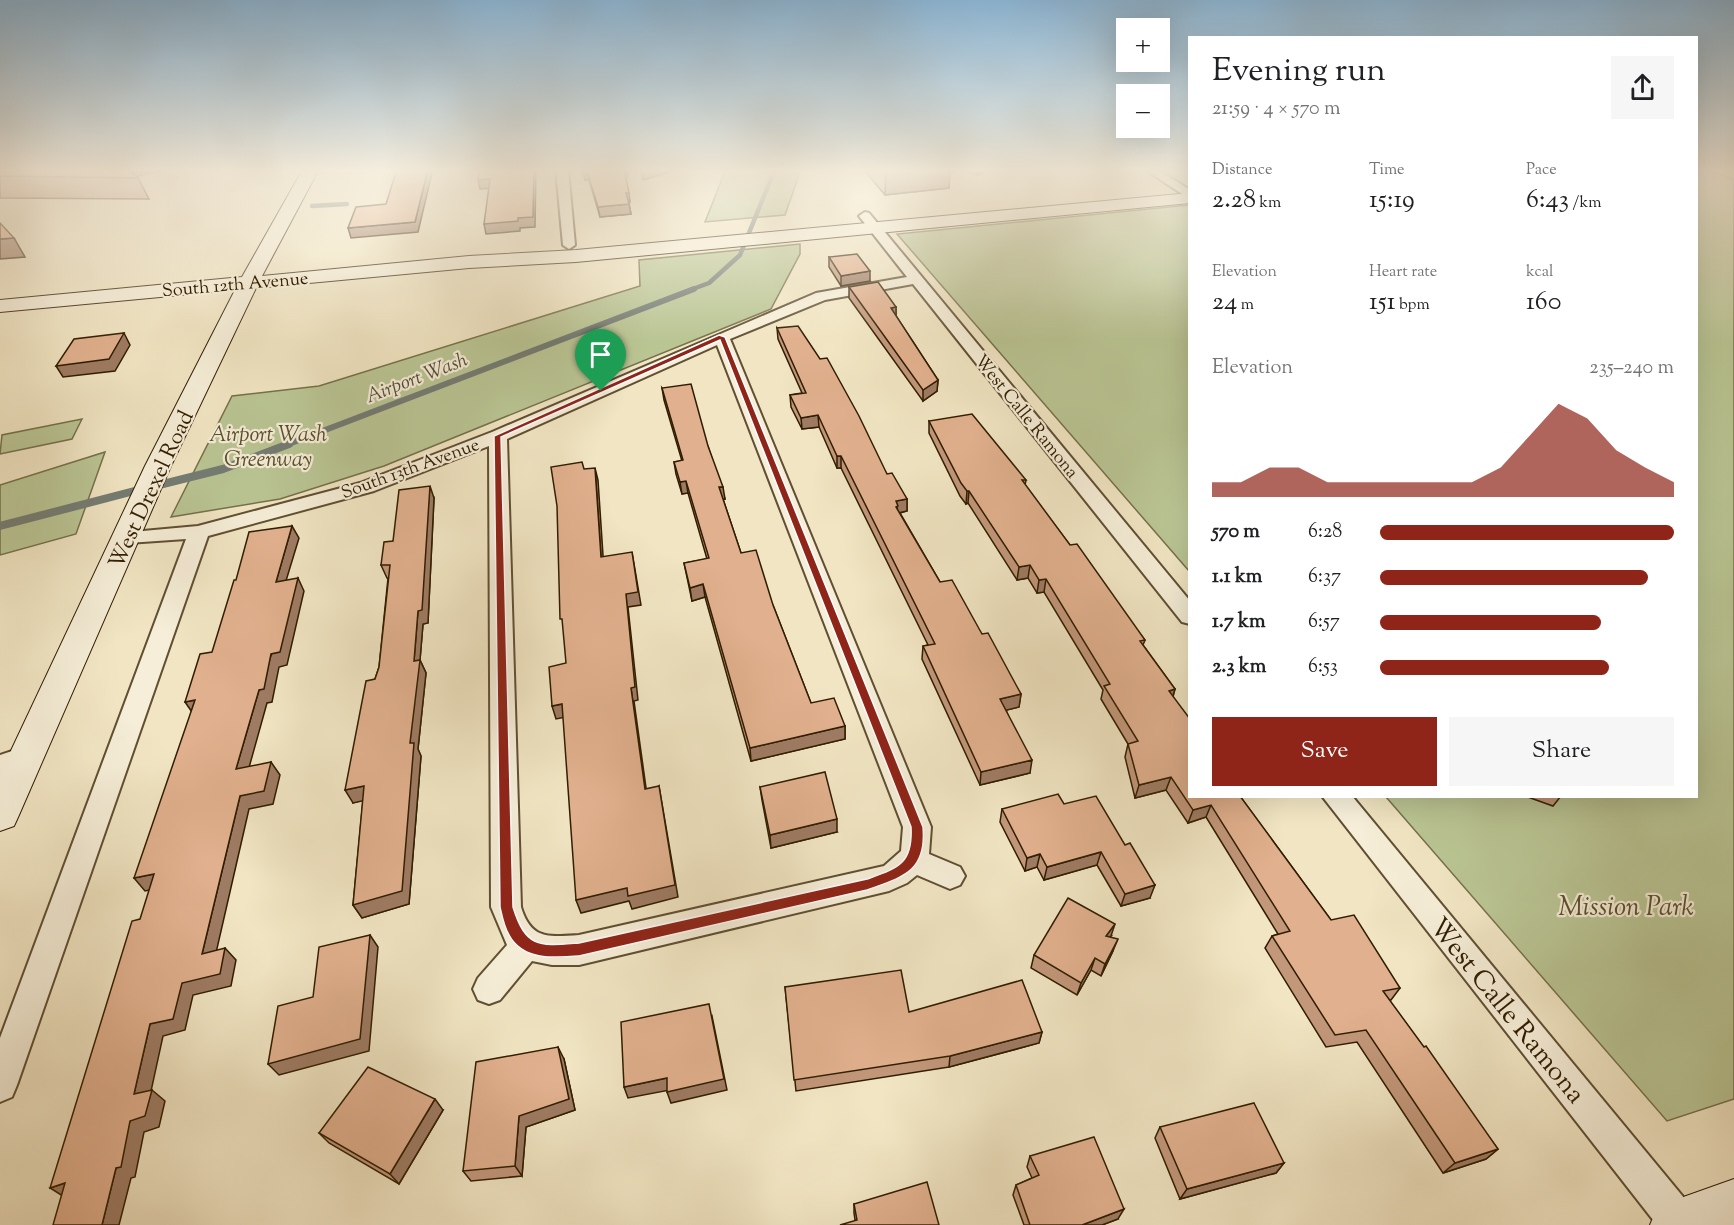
<!DOCTYPE html>
<html lang="en">
<head>
<meta charset="utf-8">
<style>
	:root { --surface:#fff; --page:#f6f6f6; --text:#202124; --muted:#757577; --accent:#8f2418 }
	body { margin:0; font-family:"Sorts Mill Goudy",serif; background:var(--page); color:var(--text); height:100vh; display:flex; flex-direction:column; font-size:22px; white-space:nowrap }
	* { box-sizing:border-box; margin:0 }
	p { font-size:20px; color:var(--muted) }
	.icon { flex:none; width:33px; height:33px; fill:none; stroke:currentColor; stroke-width:2; stroke-linecap:round; stroke-linejoin:round }
	.map { position:relative; flex:1; overflow:hidden }
	.panel { position:absolute; left:1188px; top:36px; width:510px; height:762px; display:flex; flex-direction:column; background:var(--surface); border-radius:0px; box-shadow:0 6px 24px #0002 }
	.panel>* { flex:none }
	.fabs { position:absolute; left:1116px; top:18px; display:grid; gap:12px }
	.fabs a { display:grid; place-items:center; width:54px; height:54px; border-radius:0px; background:var(--surface); box-shadow:0 6px 24px #0002; font-size:30px }
	.pin { position:absolute; display:grid; place-items:center; width:51px; height:51px; color:#fff; margin:-62px -26px; border-radius:50% 50% 50% 0; rotate:-45deg; box-shadow:0 0 6px #0007 }
	.pin .icon { rotate:45deg }
	.round { display:grid; place-items:center; flex:none; width:63px; height:63px; border-radius:0px; background:var(--page) }
	.head { display:flex; align-items:center; justify-content:space-between; height:102px; padding:0 24px }
	h1 { font-size:33px; font-weight:600; line-height:45px }
	.figures { display:grid; grid-template-columns:repeat(3,1fr); gap:9px; height:102px; padding:6px 24px }
	.figures div { display:grid; align-content:center }
	.figures b { font-size:26px; font-weight:600 }
	.figures small { font-size:16px; font-weight:400 }
	.figures p { font-size:16px }
	.chart { height:168px; padding:12px 24px }
	.chart p { display:flex; justify-content:space-between }
	.chart svg { width:100%; height:108px; margin-top:6px; fill:var(--accent); opacity:.7 }
	.cta { display:flex; gap:12px; margin-top:auto; padding:12px 24px }
	.cta a { flex:1; height:69px; border-radius:0px; background:var(--accent); color:#fff; font-size:24px; font-weight:600; line-height:69px; text-align:center }
	.cta a+a { background:var(--page); color:var(--text) }
	ul { padding:0 24px; list-style:none; font-size:20px }
	li { display:grid; grid-template-columns:96px 72px 1fr; align-items:center; height:45px }
	li i { height:15px; border-radius:8px; background:var(--accent) }
	.map>svg:first-child { display:block }
</style>
</head>
<body>
<div class="map">
<svg width="1734" height="1225" viewBox="0 0 1734 1225">
	<rect width="100%" height="100%" fill="#f1e5c3"/>
	<filter id="stains"><feTurbulence type="fractalNoise" baseFrequency=".00333" numOctaves="4"/><feColorMatrix values="0 0 0 0 .2 0 0 0 0 .09 0 0 0 0 .02 0 0 0 .5 -.17"/></filter>
	<radialGradient id="worn" r=".72"><stop offset=".6" stop-color="#630" stop-opacity="0"/><stop offset="1" stop-color="#630" stop-opacity=".3"/></radialGradient>
	<g fill="#bac594" stroke="#75714a" stroke-width="1.5">
		<path d="M726,169H801L785,215L705,222Z"/>
		<path d="M1697,169H1705L1734,179V1099L1667,1121L1386,797L1696,796Z"/>
		<path d="M1189,205H1190L1189,571L897,234Z"/>
		<path d="M800,244V254L771,309L384,466L280,499L171,517L232,396L319,386L640,286L639,260Z"/>
		<path d="M82,419L72,439L0,454L2,435Z"/>
		<path d="M105,452L76,534L0,555V485Z"/>
	</g>
	<g fill="none" stroke-linecap="round" stroke-linejoin="round">
		<g stroke="#747c73" stroke-width="4.5">
			<path d="M312,206L347,204"/>
			<path d="M690,290L709,283L740,255L775,169"/>
		</g>
		<path stroke="#747c73" stroke-width="6" d="M286,445L694,289"/>
		<g stroke="#747c73" stroke-width="8">
			<path d="M155,486L223,469L289,444"/>
			<path d="M0,526L142,489"/>
		</g>
		<defs>
			<g id="street">
				<path d="M556,169H568L575,245L569,249L563,245Z"/>
				<path d="M1144,169H1157L1190,190V199Z"/>
				<path d="M865,212L869,213L1190,601V624L1182,622L913,284L825,300L730,339L931,827L929,854L960,867L965,876L960,885L950,889L917,875L907,883L889,891L579,965H552L532,961L500,1000L489,1004L478,1000L473,989L478,978L507,945L491,907L489,446L374,491L208,536L17,1085L12,1097L0,1102V1038L186,539L128,543L121,541L118,537L121,533L198,526L360,483L492,432L816,293L907,277L859,216ZM717,345L903,827L901,851L884,866L579,935C549,937 531,940 521,907L507,439Z"/>
				<path d="M27,746L36,749L40,756L36,763L0,775V755Z"/>
				<path d="M1322,796H1352L1694,1210L1699,1225H1657Z"/>
			</g>
			<g id="secondary">
				<path d="M303,169H319L262,276L469,256L576,250L1190,193V203L576,262L469,268L256,288L171,466L19,815L14,826L0,831V774L145,466L235,290L0,312V300L242,277Z"/>
				<path d="M1734,1179V1225H1650L1658,1206Z"/>
			</g>
		</defs>
		<use href="#street" stroke="#604f32" stroke-width="4"/>
		<use href="#secondary" stroke="#301d01" stroke-width="2"/>
		<use href="#street" fill="#f6eed8" fill-rule="evenodd"/>
		<use href="#secondary" fill="#f6eed8" fill-rule="evenodd"/>
	</g>
	<g fill="#c2977a" stroke="#301d01" stroke-width="1.5">
		<path d="M0,169H167L136,176L138,178L149,199L0,198Z"/>
		<path d="M583,169H626L628,176H625L630,202L629,203L631,214L600,217L589,180H585Z"/>
		<path d="M865,169H950L949,188L885,195L865,171Z"/>
		<path d="M958,169H996L978,175Z"/>
		<path d="M829,257L870,281L841,286L829,267Z"/>
		<path d="M849,287L896,307V316L938,380L937,391L923,401L849,298Z"/>
		<path d="M777,328L887,474L907,499V511L900,513L940,582L982,634L1021,694L1019,707L1006,710L1030,773L980,785L922,659L923,646L928,645L841,468H837L819,427L802,429L791,407L790,395L802,393L778,339Z"/>
		<path d="M662,388L708,446L725,499H723L741,553L773,605L811,703L845,726V739L751,761L705,597L692,601L684,563L707,559L688,493L682,494L676,474L674,462L682,461L664,400Z"/>
		<path d="M929,421L1026,480L1025,485L1070,545L1145,640L1143,645L1175,689L1173,697L1242,799L1331,920L1400,988L1391,1000H1389L1498,1149L1486,1159L1443,1173L1357,1042L1326,1047L1265,948L1272,936L1278,934L1206,817L1188,823L1166,790L1135,798L1125,757L1128,744L1101,699L1103,690L1044,592L1037,593L1028,578L1017,580L968,503L966,504L960,496L929,433Z"/>
		<path d="M434,498L428,623L423,624L420,660L426,673L418,749L421,756L409,904L362,918L353,905L363,800L353,803L375,679L379,667L388,578H387L381,565L393,541Z"/>
		<path d="M760,787L837,832L771,848L762,800Z"/>
		<path d="M1525,796H1561L1553,806Z"/>
		<path d="M1064,804L1150,898L1121,906L1097,865L1044,880L1037,867L1025,871L1000,822L1002,809Z"/>
		<path d="M1111,936L1110,937L1113,951L1101,976L1091,970L1077,995L1031,968L1034,955Z"/>
		<path d="M785,987L909,1012L1042,1032L1039,1043L949,1067L796,1091Z"/>
		<path d="M564,1059L575,1110L526,1127L522,1176L471,1181L463,1171Z"/>
		<path d="M443,1110L399,1184L329,1143L319,1133Z"/>
		<path d="M1160,1127L1284,1163L1276,1173L1180,1199L1155,1138Z"/>
		<path d="M1030,1156L1118,1219L1102,1225H1024L1013,1195L1016,1185L1032,1178L1027,1167Z"/>
		<path d="M854,1204L939,1225L855,1220L854,1213Z"/>
	</g>
	<g fill="#9e7b63" stroke="#301d01" stroke-width="1.5">
		<path d="M119,169H167L130,178Z"/>
		<path d="M428,169H433L418,232L351,238L348,228L415,222Z"/>
		<path d="M534,169H536L535,227L520,228V231L486,234L484,224L518,218Z"/>
		<path d="M624,169H626L628,176H625Z"/>
		<path d="M649,169H680L643,180L641,171Z"/>
		<path d="M898,169H950L949,188L885,195L886,170Z"/>
		<path d="M978,169H996L978,175Z"/>
		<path d="M1033,169H1053L1033,171Z"/>
		<path d="M583,171H587L589,180H585Z"/>
		<path d="M490,179L492,188L480,189L478,180Z"/>
		<path d="M626,193H629L630,202L627,203Z"/>
		<path d="M629,204L631,214L600,217L598,207Z"/>
		<path d="M14,238L25,257L0,259V239Z"/>
		<path d="M870,271V281L841,286V276Z"/>
		<path d="M896,307V318L891,308Z"/>
		<path d="M124,333L130,345L115,371L63,377L56,366Z"/>
		<path d="M938,380L937,391L923,401V390Z"/>
		<path d="M818,415L819,427L802,429L801,418Z"/>
		<rect x="837" y="456" width="4" height="12"/>
		<path d="M595,468L598,480L604,570L601,557Z"/>
		<path d="M686,481L688,493L682,494L680,482Z"/>
		<path d="M430,486L434,498L428,623L423,624L420,660L426,673L418,749L421,756L409,904L362,918L353,905L410,743L414,661L418,611Z"/>
		<path d="M719,487H723L725,499L721,500Z"/>
		<path d="M967,491H969L968,503L966,504Z"/>
		<path d="M907,499V511L898,513L896,501Z"/>
		<path d="M292,526L299,538L282,594L276,582Z"/>
		<path d="M632,552L641,605L628,607L638,700L634,701L648,802L645,789L631,688L626,594Z"/>
		<path d="M1030,565L1028,578L1017,580L1019,567Z"/>
		<path d="M298,578L304,591L287,665L279,667L272,702L267,703L245,782L236,769L259,690Z"/>
		<path d="M1046,579L1044,592L1037,593L1039,580Z"/>
		<path d="M703,584L705,597L692,601L690,588Z"/>
		<path d="M1175,689L1171,702L1169,691Z"/>
		<path d="M1021,694L1019,707L999,712L1000,699Z"/>
		<path d="M195,700L194,715L185,702Z"/>
		<path d="M562,704L566,717L556,719L552,706Z"/>
		<path d="M845,726V739L751,761L750,748Z"/>
		<path d="M1032,760L1030,773L980,785L981,772Z"/>
		<path d="M271,762L280,775L273,804L249,809L213,966L202,954L240,796Z"/>
		<path d="M1171,777L1166,790L1135,798L1139,785Z"/>
		<path d="M364,786L371,799L353,803L345,790Z"/>
		<path d="M659,786L678,897L632,909L629,901L581,913L576,900Z"/>
		<path d="M1211,805L1206,817L1188,823L1193,810Z"/>
		<path d="M837,819V832L771,848L770,835Z"/>
		<path d="M1101,852L1097,865L1044,880L1047,867Z"/>
		<path d="M1040,854L1037,867L1025,871L1027,858Z"/>
		<path d="M154,874L165,887L145,891L134,878Z"/>
		<path d="M1155,885L1150,898L1121,906L1125,894Z"/>
		<path d="M1115,924L1111,936L1102,948L1106,936Z"/>
		<path d="M370,935L378,947L369,1051L279,1075L268,1064Z"/>
		<path d="M1118,939L1113,951L1101,976L1105,964Z"/>
		<path d="M225,948L236,960L231,986L193,995L185,1030L163,1036L148,1105L134,1094L150,1024L182,983Z"/>
		<path d="M1095,958L1091,970L1077,995L1081,983Z"/>
		<path d="M712,1016L727,1090L671,1103L667,1092Z"/>
		<path d="M1042,1032L1039,1043L949,1067L950,1056Z"/>
		<path d="M558,1047L564,1059L575,1110L526,1127L522,1176L515,1166L519,1116Z"/>
		<path d="M667,1078L670,1090L628,1098L624,1087Z"/>
		<path d="M152,1090L165,1101L159,1127L144,1132L135,1177L131,1178L119,1225H102L116,1168L130,1121Z"/>
		<path d="M435,1099L443,1110L399,1184L390,1174Z"/>
		<path d="M1498,1149L1486,1159L1443,1173L1455,1163Z"/>
		<path d="M1284,1163L1276,1173L1180,1199L1187,1189Z"/>
		<path d="M65,1183L66,1198L50,1188Z"/>
		<path d="M1124,1209L1118,1219L1102,1225H1082Z"/>
	</g>
	<g fill="#e1b08e" stroke="#301d01" stroke-width="1.5">
		<path d="M0,169H127L138,178L0,176Z"/>
		<path d="M397,169H428L415,222L348,228L356,207L386,204Z"/>
		<path d="M479,169H534L533,217L518,218V221L484,224L490,179L478,180Z"/>
		<path d="M583,169H624L629,193H626L629,204L598,207L587,171H583Z"/>
		<path d="M0,223L14,238L0,239Z"/>
		<path d="M857,254L870,271L841,276L829,257Z"/>
		<path d="M878,282L896,307L891,308L938,380L923,390L849,287Z"/>
		<path d="M798,326L820,359L827,358L859,416L887,474L892,473L907,499L896,501L898,506L896,507L940,582L952,580L982,634L988,633L1021,694L1000,699L1032,760L981,772L923,646L935,644L841,456H837L818,415L801,418L790,395L806,393L777,328Z"/>
		<path d="M124,333L109,359L56,366L74,339Z"/>
		<path d="M691,384L708,446L723,487H719L741,553L756,550L773,605L811,703L834,698L845,726L750,748L703,584L690,588L684,563L709,558L686,481L680,482L674,462L683,460L662,388Z"/>
		<path d="M972,414L1026,480H1022L1070,545L1077,544L1145,640L1140,641L1175,689L1169,691L1190,719V796H1240L1331,920L1354,915L1400,988L1383,991L1424,1047L1426,1046L1498,1149L1455,1163L1366,1030L1335,1035L1272,936L1290,931L1211,805L1193,810L1171,777L1139,785L1128,744L1138,741L1104,686L1110,684L1046,579L1039,580L1030,565L1019,567L969,491H967L961,483L929,421Z"/>
		<path d="M582,462L584,469L595,468L601,557L632,552L638,592L626,594L635,687L631,688L645,789L659,786L675,885L628,896L627,888L576,900L562,704L552,706L549,667L566,663L562,619H560L557,506L551,467Z"/>
		<path d="M430,486L422,610L418,611L414,661L420,660L410,743H414L402,891L353,905L364,786L345,790L366,681L375,679L379,667L390,565H381L384,542L393,541L399,490Z"/>
		<path d="M292,526L276,582L298,578L280,652L271,654L264,689L259,690L236,769L271,762L264,791L240,796L202,954L225,948L220,974L182,983L173,1019L150,1024L134,1094L152,1090L145,1116L130,1121L121,1167L116,1168L102,1225H53L65,1183L50,1188L132,921L140,919L154,874L134,878L195,700L185,702L200,654L212,652L234,580H236L249,532Z"/>
		<path d="M825,772L837,819L770,835L760,787Z"/>
		<path d="M1058,794L1064,804L1096,796L1125,845L1130,843L1155,885L1125,894L1101,852L1047,867L1040,854L1027,858L1002,809Z"/>
		<path d="M1068,898L1115,924L1106,936L1118,939L1105,964L1095,958L1081,983L1034,955Z"/>
		<path d="M370,935L360,1039L268,1064L278,1006L313,997L319,947Z"/>
		<path d="M901,970L909,1012L1022,980L1042,1032L950,1056L794,1080L785,987Z"/>
		<path d="M709,1004L724,1079L667,1092V1078L624,1087L621,1022Z"/>
		<path d="M558,1047L569,1099L519,1116L515,1166L463,1171L476,1062Z"/>
		<path d="M368,1067L435,1099L390,1174L319,1133Z"/>
		<path d="M1254,1103L1284,1163L1187,1189L1160,1127Z"/>
		<path d="M1094,1137L1124,1209L1082,1225H1030L1016,1185L1039,1175L1030,1156Z"/>
		<path d="M927,1182L939,1225H840L857,1220L854,1204Z"/>
	</g>
	<linearGradient id="sky" x2="0" y2="1"><stop stop-color="#8bb7d8"/><stop offset="0.5" stop-color="#f9f3e4"/><stop offset="1" stop-color="#f9f3e4" stop-opacity="0"/></linearGradient>
	<rect width="1734" height="341" fill="url(#sky)"/>
	<path fill="#8f2418" stroke="#fff" stroke-width="1.5" fill-rule="evenodd" d="M719,335L725,337L923,827C927,872 903,877 867,890L579,956C555,958 523,961 509,935C504,927 502,916 500,907L494,436ZM720,340L911,827C913,864 898,868 867,879L579,943C540,946 526,949 513,907L501,437Z"/>
	<g text-anchor="middle" stroke-width="4.5" stroke-linejoin="round" paint-order="stroke">
		<g font-size="18" fill="#301d01" stroke="#f6eed8">
			<text transform="translate(235 284) rotate(-5)" y="6">South 12th Avenue</text>
			<text transform="translate(1027 416) rotate(51)" y="6">West Calle Ramona</text>
			<text transform="translate(410 468) rotate(-20)" y="6">South 13th Avenue</text>
		</g>
		<g font-size="20" font-style="italic" fill="#524d3a" stroke="#f6eed8">
			<text transform="translate(416 377) rotate(-21)" y="7">Airport Wash</text>
		</g>
		<g font-size="22" font-style="italic" fill="#594f2d" stroke="#f6eed8">
			<text x="268" y="441">Airport Wash<tspan x="268" dy="25">Greenway</tspan></text>
		</g>
		<g font-size="22" fill="#301d01" stroke="#f6eed8">
			<text transform="translate(150 489) rotate(-65)" y="8">West Drexel Road</text>
		</g>
		<g font-size="27" font-style="italic" fill="#594f2d" stroke="#f6eed8">
			<text x="1626" y="915">Mission Park</text>
		</g>
		<g font-size="27" fill="#301d01" stroke="#f6eed8">
			<text transform="translate(1508 1010) rotate(51)" y="9">West Calle Ramona</text>
		</g>
	</g>
	<rect width="100%" height="100%" filter="url(#stains)"/>
	<rect width="100%" height="100%" fill="url(#worn)"/>
</svg>
<div class="fabs">
<a>+</a>
<a>−</a>
</div>
<div class="pin" style="left:601px;top:391px;background:#1e9e55"><svg class="icon" aria-label="arrive" viewBox="0 0 24 24"><path d="M6 21V4h12l-3 4 3 4H6"/></svg></div>
<section class="panel">
<div class="head"><div><h1>Evening run</h1><p>21:59 · 4 × 570 m</p></div><a class="round"><svg class="icon" aria-label="share" viewBox="0 0 24 24"><path d="M12 15V3M7 8l5-5 5 5M5 13v7h14v-7"/></svg></a></div>
<div class="figures">
<div><p>Distance</p><b>2.28<small> km</small></b></div>
<div><p>Time</p><b>15:19</b></div>
<div><p>Pace</p><b>6:43<small> /km</small></b></div>
</div>
<div class="figures">
<div><p>Elevation</p><b>24<small> m</small></b></div>
<div><p>Heart rate</p><b>151<small> bpm</small></b></div>
<div><p>kcal</p><b>160</b></div>
</div>
<div class="chart"><p><span>Elevation</span>235–240 m</p>
<svg viewBox="0 0 160 44" preserveAspectRatio="none"><path d="M0 44V38L10 38L20 32L30 32L40 38L50 38L60 38L70 38L80 38L90 38L100 32L110 19L120 6L130 12L140 25L150 32L160 38V44z"/></svg>
</div>
<ul>
<li><b>570 m</b>6:28<i style="width:100%"></i></li>
<li><b>1.1 km</b>6:37<i style="width:91%"></i></li>
<li><b>1.7 km</b>6:57<i style="width:75%"></i></li>
<li><b>2.3 km</b>6:53<i style="width:78%"></i></li>
</ul>
<div class="cta"><a>Save</a><a>Share</a></div>
</section>
</div>
</body>
</html>
